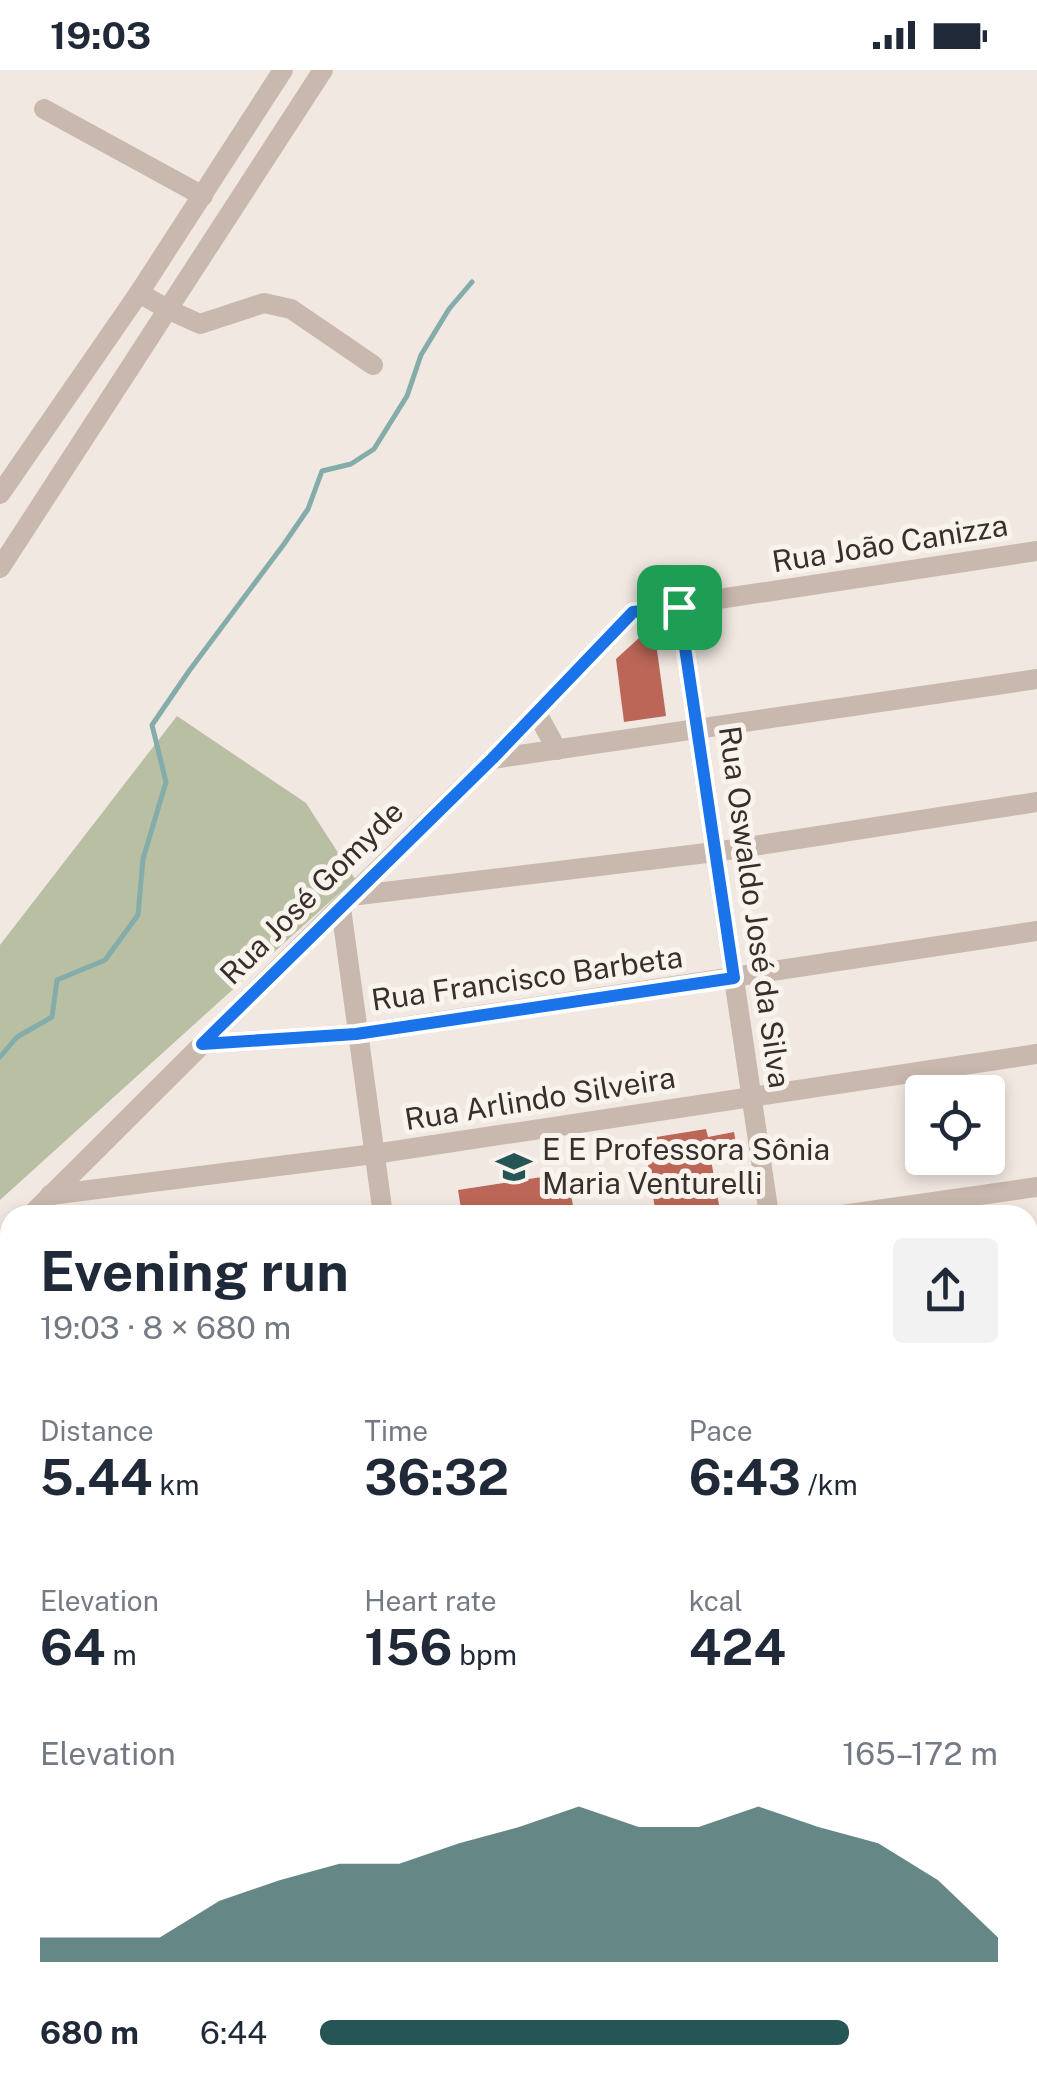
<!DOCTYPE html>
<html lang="en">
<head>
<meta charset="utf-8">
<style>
	:root { --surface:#fff; --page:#f2f2f3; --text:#1f2937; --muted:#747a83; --accent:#255655 }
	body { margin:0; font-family:"Public Sans",sans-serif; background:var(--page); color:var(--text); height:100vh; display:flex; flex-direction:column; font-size:38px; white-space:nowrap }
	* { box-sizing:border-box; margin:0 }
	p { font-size:32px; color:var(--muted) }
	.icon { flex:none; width:55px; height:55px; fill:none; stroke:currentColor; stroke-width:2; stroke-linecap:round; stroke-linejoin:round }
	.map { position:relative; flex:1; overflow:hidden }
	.side { position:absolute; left:0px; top:1135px; width:1038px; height:888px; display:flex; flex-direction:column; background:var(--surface); border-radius:30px 30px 0 0; box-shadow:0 5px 15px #0003 }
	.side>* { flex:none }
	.tools { position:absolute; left:905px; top:1005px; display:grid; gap:20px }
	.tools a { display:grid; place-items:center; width:100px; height:100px; border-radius:10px; background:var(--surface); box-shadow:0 5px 15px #0003; font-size:50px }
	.pin { position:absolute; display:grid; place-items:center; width:85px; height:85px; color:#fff; margin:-42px; border-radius:20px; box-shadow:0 5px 15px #0006 }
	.round { display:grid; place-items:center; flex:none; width:105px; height:105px; border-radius:10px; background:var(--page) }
	.headline { display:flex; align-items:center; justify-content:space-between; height:170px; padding:0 40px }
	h1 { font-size:55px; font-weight:700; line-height:75px }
	.figures { display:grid; grid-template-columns:repeat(3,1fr); gap:15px; height:170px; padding:10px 40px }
	.figures div { display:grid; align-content:center }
	.figures b { font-size:50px; font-weight:700 }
	.figures small { font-size:28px; font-weight:400 }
	.figures p { font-size:28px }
	.chart { height:280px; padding:20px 40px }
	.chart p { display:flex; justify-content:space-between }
	.chart svg { width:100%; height:180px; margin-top:10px; fill:var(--accent); opacity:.7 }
	ul { padding:0 40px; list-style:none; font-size:32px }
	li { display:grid; grid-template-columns:160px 120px 1fr; align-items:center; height:75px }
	li i { height:25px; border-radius:12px; background:var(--accent) }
	.status { display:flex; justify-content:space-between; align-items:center; height:70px; padding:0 50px; background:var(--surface); direction:ltr }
	.status svg { height:28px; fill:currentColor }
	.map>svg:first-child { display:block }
</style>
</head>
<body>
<div class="status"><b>19:03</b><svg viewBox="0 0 49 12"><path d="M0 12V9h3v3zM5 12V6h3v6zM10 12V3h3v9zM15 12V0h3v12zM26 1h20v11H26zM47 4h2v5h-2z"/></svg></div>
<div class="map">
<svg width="1037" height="2021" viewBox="0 0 1037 2021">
	<rect width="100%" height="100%" fill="#f1e8e1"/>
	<g fill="#b8bfa2">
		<path d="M177,646L306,733L355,809L0,1130V875Z"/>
		<path d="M10,1888V2012L163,2013L169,2021H0V1890Z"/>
		<path d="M255,2013L450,2012V2013L446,2021H254Z"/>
	</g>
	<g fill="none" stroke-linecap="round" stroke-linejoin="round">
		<path stroke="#83acaa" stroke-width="5" d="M0,987L17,967L52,947L57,910L105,890L138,845L143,789L166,712L152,655L189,601L284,474L308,439L322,401L351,394L374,379L407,326L421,285L449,239L472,212"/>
	</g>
	<g fill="#bb6656">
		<path d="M655,566L666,646L624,652L616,589L639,568Z"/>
		<path d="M706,1059L708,1067L734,1062L738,1085L711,1090L719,1135L656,1145L644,1069Z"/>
		<path d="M568,1103L574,1143L462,1145L458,1120Z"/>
	</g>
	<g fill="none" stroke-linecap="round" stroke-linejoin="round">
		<g stroke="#c9b8ae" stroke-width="20">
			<path d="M44,39L203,126"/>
			<path d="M139,223L169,240L200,254L264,233L291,239L373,295"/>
			<path d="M0,424L139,223L283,0"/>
			<path d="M0,498L323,0"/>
			<path d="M679,537L769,1145"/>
			<path d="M537,643L557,680"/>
			<path d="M492,689L1037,609"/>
			<path d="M351,826L715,782L1037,732"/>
			<path d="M341,838L383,1145"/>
			<path d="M202,974L356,964L1037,861"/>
			<path d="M50,1125L374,1084L1037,984"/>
			<path d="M31,1145L351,826L492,689L633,542L1037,481"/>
			<path d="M842,1145L1037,1117"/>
			<path d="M1028,1232L1037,1231"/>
			<path d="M1028,1367L1037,1366"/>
			<path d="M0,1389L10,1387"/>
			<path d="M1028,1441L1037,1445"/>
			<path d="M0,1517L10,1515"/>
			<path d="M0,1641L10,1639"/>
			<path d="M0,1771L10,1769"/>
			<path d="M0,1882L10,1881"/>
			<path d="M651,2012L668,2021"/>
			<path d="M469,2021L473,2012"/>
			<path d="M610,2021L614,2012"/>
			<path d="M739,2021L743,2012"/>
		</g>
		<g stroke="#78655e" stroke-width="25">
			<path d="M1028,1696L1037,1675"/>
			<path d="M1028,1807L1037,1811"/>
			<path d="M1028,1913L1037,1892"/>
			<path d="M878,2021L882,2012"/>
			<path d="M978,2021L982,2012"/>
		</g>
	</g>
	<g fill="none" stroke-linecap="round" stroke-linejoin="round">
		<defs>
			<path id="route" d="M679,537L734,908L356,964L202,974L492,689L633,542Z"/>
		</defs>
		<use href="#route" stroke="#fff" stroke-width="20"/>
		<use href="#route" stroke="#1a73e8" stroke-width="12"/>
	</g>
	<defs>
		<symbol id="school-bare" viewBox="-9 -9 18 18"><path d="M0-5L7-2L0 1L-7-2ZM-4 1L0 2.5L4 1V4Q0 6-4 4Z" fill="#255655" stroke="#f9f3ee" stroke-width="2.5" paint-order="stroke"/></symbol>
	</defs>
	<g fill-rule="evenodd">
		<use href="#school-bare" x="489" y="1072" width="50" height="50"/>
	</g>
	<g text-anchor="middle" stroke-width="10" stroke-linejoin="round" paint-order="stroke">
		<g font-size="30" fill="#382f2c" stroke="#f9f3ee">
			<text transform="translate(890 474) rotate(-9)" y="10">Rua João Canizza</text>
			<text transform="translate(312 823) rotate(-45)" y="10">Rua José Gomyde</text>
			<text transform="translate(754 837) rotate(82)" y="10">Rua Oswaldo José da Silva</text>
			<text transform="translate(527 909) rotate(-8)" y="10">Rua Francisco Barbeta</text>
			<text transform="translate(540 1029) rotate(-9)" y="10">Rua Arlindo Silveira</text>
		</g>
		<g font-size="30" fill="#382f2c" stroke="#f9f3ee" text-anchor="start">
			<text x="542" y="1090">E E Professora Sônia<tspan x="542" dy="34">Maria Venturelli</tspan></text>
		</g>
	</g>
</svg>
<div class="tools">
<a><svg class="icon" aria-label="locate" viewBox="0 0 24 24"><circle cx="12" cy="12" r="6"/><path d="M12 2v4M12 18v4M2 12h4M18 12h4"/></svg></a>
</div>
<div class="pin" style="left:679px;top:537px;background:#1e9e55"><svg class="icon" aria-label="arrive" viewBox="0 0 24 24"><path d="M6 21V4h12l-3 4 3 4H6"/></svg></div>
<section class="side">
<div class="headline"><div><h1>Evening run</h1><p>19:03 · 8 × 680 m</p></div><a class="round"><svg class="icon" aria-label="share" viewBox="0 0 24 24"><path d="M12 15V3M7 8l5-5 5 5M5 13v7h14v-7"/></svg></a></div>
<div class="figures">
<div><p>Distance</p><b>5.44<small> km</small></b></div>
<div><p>Time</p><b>36:32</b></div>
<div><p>Pace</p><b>6:43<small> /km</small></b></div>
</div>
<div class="figures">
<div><p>Elevation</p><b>64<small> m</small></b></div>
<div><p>Heart rate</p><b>156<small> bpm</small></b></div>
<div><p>kcal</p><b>424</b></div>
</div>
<div class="chart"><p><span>Elevation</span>165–172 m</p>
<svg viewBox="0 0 160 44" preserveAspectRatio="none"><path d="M0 44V38L10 38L20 38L30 29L40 24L50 20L60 20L70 15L80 11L90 6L100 11L110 11L120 6L130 11L140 15L150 24L160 38V44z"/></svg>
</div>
<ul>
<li><b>680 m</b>6:44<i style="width:78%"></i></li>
</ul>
</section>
</div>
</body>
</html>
